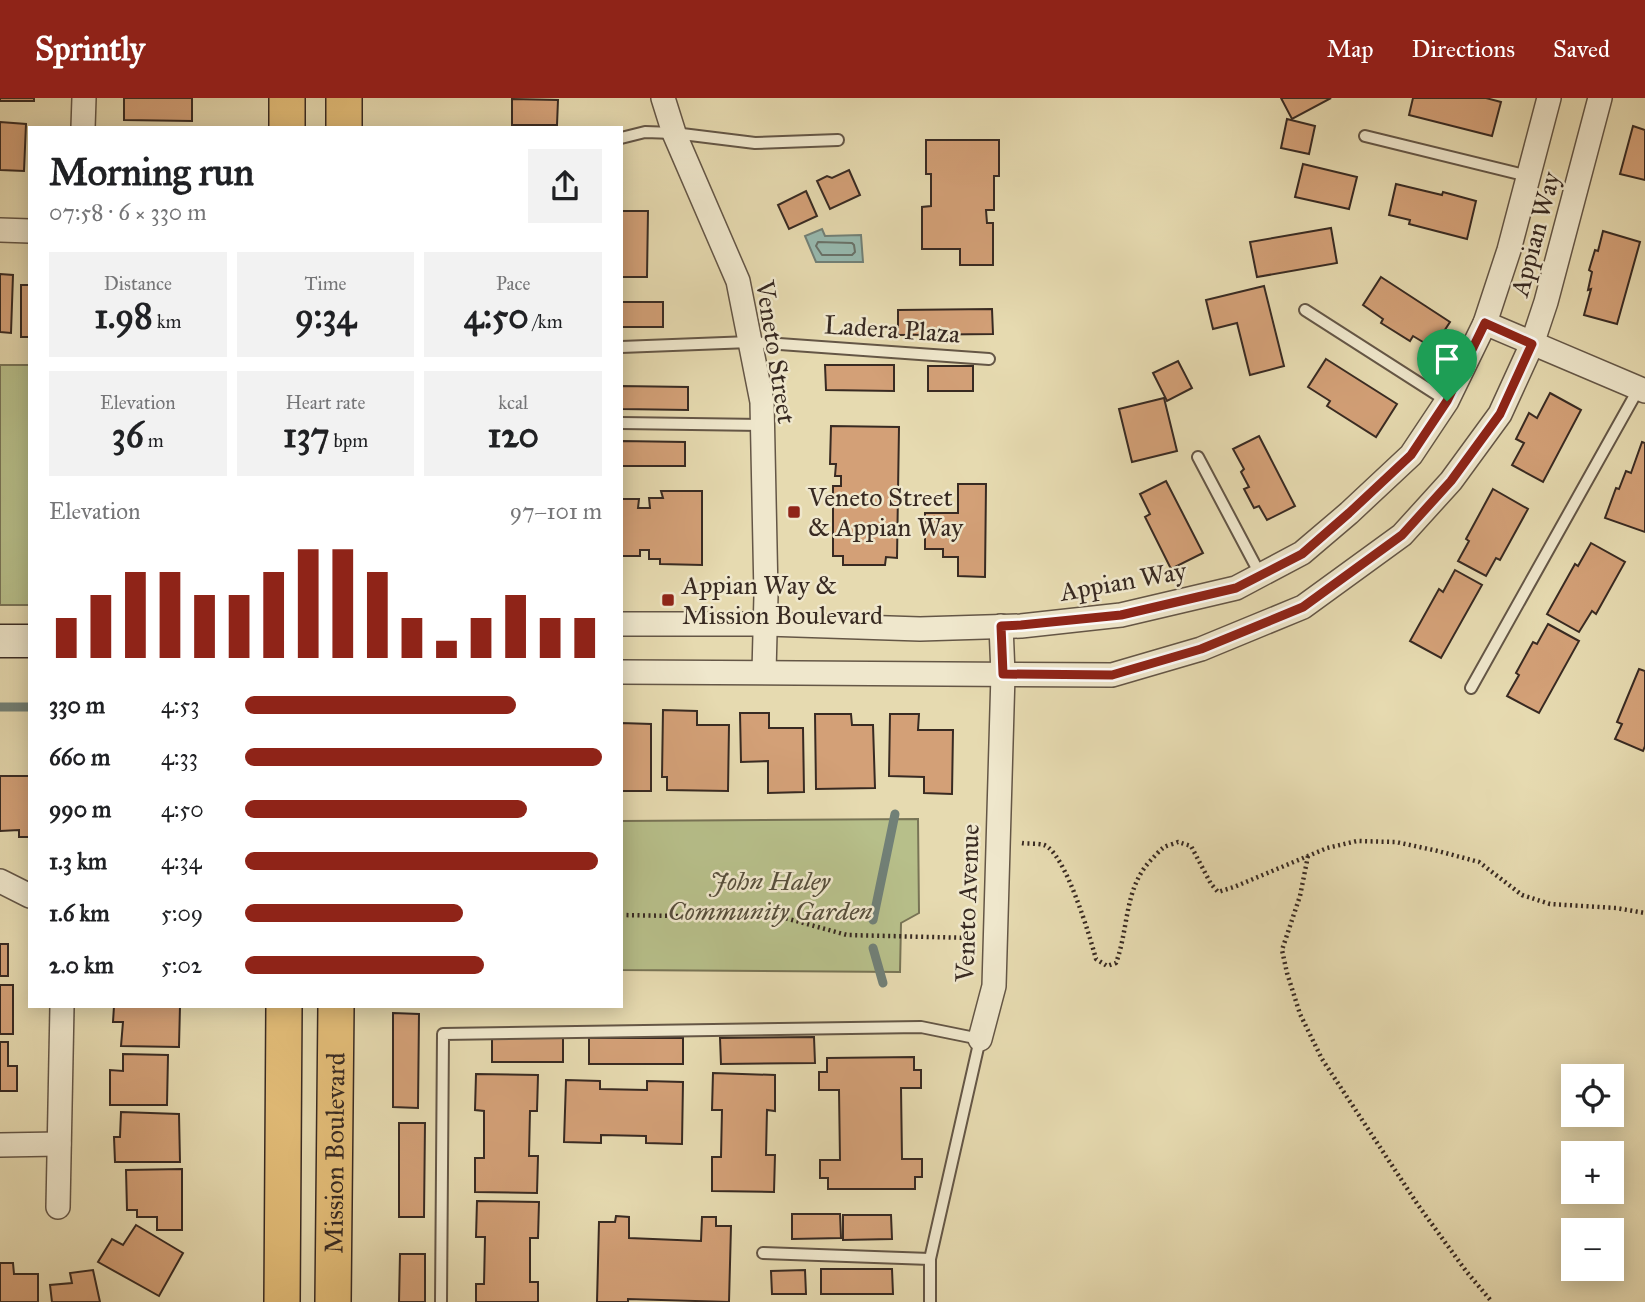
<!DOCTYPE html>
<html lang="en">
<head>
<meta charset="utf-8">
<style>
	:root { --surface:#fff; --page:#f2f2f2; --text:#202124; --muted:#757577; --accent:#8f2418 }
	body { margin:0; font-family:"IM FELL Great Primer",serif; background:var(--page); color:var(--text); height:100vh; display:flex; flex-direction:column; font-size:26px; white-space:nowrap }
	* { box-sizing:border-box; margin:0 }
	p { font-size:23px; color:var(--muted) }
	.icon { flex:none; width:38px; height:38px; fill:none; stroke:currentColor; stroke-width:2; stroke-linecap:round; stroke-linejoin:round }
	.map { position:relative; flex:1; overflow:hidden }
	.details { position:absolute; left:28px; top:28px; width:595px; height:882px; display:flex; flex-direction:column; background:var(--surface); border-radius:0px; box-shadow:0 4px 18px #0003 }
	.details>* { flex:none }
	.fabs { position:absolute; left:1561px; top:966px; display:grid; gap:14px }
	.fabs a { display:grid; place-items:center; width:63px; height:63px; border-radius:0px; background:var(--surface); box-shadow:0 4px 18px #0003; font-size:35px }
	.pin { position:absolute; display:grid; place-items:center; width:60px; height:60px; color:#fff; margin:-72px -30px; border-radius:50% 50% 50% 0; rotate:-45deg; box-shadow:0 0 7px #0007 }
	.pin .icon { rotate:45deg }
	.round { display:grid; place-items:center; flex:none; width:74px; height:74px; border-radius:0px; background:var(--page) }
	.head { display:flex; align-items:center; justify-content:space-between; height:119px; padding:0 21px }
	h1 { font-size:38px; font-weight:700; line-height:52px }
	.figures { display:grid; grid-template-columns:repeat(3,1fr); gap:10px; height:119px; padding:7px 21px }
	.figures div { display:grid; align-content:center; border-radius:0px; background:var(--page); text-align:center }
	.figures b { font-size:35px; font-weight:700 }
	.figures small { font-size:19px; font-weight:400 }
	.figures p { font-size:19px }
	.chart { height:196px; padding:14px 21px }
	.chart p { display:flex; justify-content:space-between }
	.chart svg { width:100%; height:126px; margin-top:7px; stroke:var(--accent); stroke-width:6 }
	ul { padding:0 21px; list-style:none; font-size:23px }
	li { display:grid; grid-template-columns:112px 84px 1fr; align-items:center; height:52px }
	li i { height:18px; border-radius:9px; background:var(--accent) }
	header { display:flex; align-items:center; gap:42px; box-sizing:border-box; height:98px; padding:0 35px; background:var(--accent); color:#fff }
	header strong { font-size:33px }
	nav { display:flex; gap:38px; margin-inline-start:auto; font-size:24px }
	.map>svg:first-child { display:block }
</style>
</head>
<body>
<header>
<strong>Sprintly</strong>
<nav><a>Map</a><a>Directions</a><a>Saved</a></nav>
</header>
<div class="map">
<svg width="1645" height="1204" viewBox="0 0 1645 1204">
	<rect width="100%" height="100%" fill="#e6dab0"/>
	<filter id="stains"><feTurbulence type="fractalNoise" baseFrequency=".00286" numOctaves="4"/><feColorMatrix values="0 0 0 0 .2 0 0 0 0 .09 0 0 0 0 .02 0 0 0 .5 -.17"/></filter>
	<radialGradient id="worn" r=".72"><stop offset=".6" stop-color="#630" stop-opacity="0"/><stop offset="1" stop-color="#630" stop-opacity=".3"/></radialGradient>
	<g fill="#b7bf8a" stroke="#787456" stroke-width="2">
		<rect x="0" y="267" width="30" height="240"/>
		<path d="M918,721L919,815L901,825L900,874L621,872V723Z"/>
	</g>
	<path fill="#97bab0" stroke="#718077" stroke-width="2" d="M822,131L825,138L861,137L863,164H816L805,138Z"/>
	<g fill="none" stroke-linecap="round" stroke-linejoin="round">
		<path stroke="#687269" stroke-width="2" d="M818,144L852,145L854,147L855,154L852,157H822L816,148Z"/>
		<g stroke="#718077" stroke-width="9">
			<path d="M0,609H30"/>
			<path d="M873,822L895,716"/>
			<path d="M873,850L883,885"/>
		</g>
	</g>
	<g fill="#d3a077" stroke="#382a22" stroke-width="2">
		<rect x="0" y="0" width="34" height="3"/>
		<path d="M124,0H192V23L124,22Z"/>
		<path d="M1281,0H1331L1292,21Z"/>
		<path d="M1413,0H1486L1501,4L1492,38L1409,17Z"/>
		<path d="M512,1L558,2L557,27H512Z"/>
		<path d="M1287,21L1315,28L1309,56L1281,50Z"/>
		<path d="M0,24L26,26L24,73L0,72Z"/>
		<path d="M1633,28L1645,32V82L1620,76Z"/>
		<path d="M926,42H999V78H994V112H986L987,125H993V167H960V151H922V109L931,108V76H926Z"/>
		<path d="M1303,66L1357,79L1349,111L1295,99Z"/>
		<path d="M849,72L860,97L830,111L817,83L827,78L832,80Z"/>
		<path d="M1396,86L1442,97L1443,94L1476,103L1467,141L1409,126L1410,122L1389,117Z"/>
		<path d="M806,93L817,118L789,131L778,107Z"/>
		<path d="M621,113H648L647,179H621Z"/>
		<path d="M1331,130L1337,165L1257,179L1250,144Z"/>
		<path d="M1603,133L1640,144L1617,226L1584,217L1591,191L1588,192L1592,174L1589,172L1595,152L1598,153Z"/>
		<path d="M0,176L13,177L11,235L0,234Z"/>
		<path d="M1381,179L1450,224L1433,250L1413,238L1410,243L1381,225L1383,221L1363,207Z"/>
		<rect x="21" y="187" width="9" height="52"/>
		<path d="M1264,188L1284,268L1250,277L1237,225L1213,231L1206,202Z"/>
		<rect x="621" y="204" width="42" height="25"/>
		<path d="M992,211L993,236L898,237V212Z"/>
		<path d="M1326,261L1397,306L1376,339L1327,308L1330,303L1308,289Z"/>
		<path d="M1178,263L1192,290L1167,303L1153,275Z"/>
		<path d="M825,267H894V293L826,292Z"/>
		<rect x="928" y="268" width="45" height="25"/>
		<path d="M621,288L688,289V312L621,311Z"/>
		<path d="M1550,295L1581,312L1543,384L1512,367L1524,345L1516,341L1529,315L1537,320Z"/>
		<path d="M1164,300L1177,353L1132,364L1119,311Z"/>
		<path d="M831,328L899,329L897,460L886,459L885,467H843V458H833V388H841V378H835L836,366H830Z"/>
		<path d="M1259,338L1295,408L1267,422L1259,408L1254,410L1244,391L1249,389L1241,374L1244,371L1233,351Z"/>
		<path d="M621,343L685,344V368H621Z"/>
		<path d="M1642,344L1645,345V434L1605,420L1616,390L1619,391L1626,373L1631,375Z"/>
		<path d="M1166,383L1203,455L1171,471L1145,419L1150,416L1140,396Z"/>
		<path d="M958,386H986L985,479L958,478V459H943V451H925V415H958Z"/>
		<path d="M1493,391L1528,411L1500,462L1496,460L1486,478L1458,463L1469,443L1466,441Z"/>
		<path d="M661,393H702V467L660,466V461H649V452H640V458H621V401H639L638,410H650L649,400H663Z"/>
		<path d="M1591,445L1625,464L1596,516L1592,513L1579,534L1547,516L1575,466L1578,468Z"/>
		<path d="M1455,472L1482,487L1441,560L1410,543L1439,491L1443,494Z"/>
		<path d="M1548,526L1579,543L1539,615L1507,598L1519,577L1516,575L1533,544L1537,546Z"/>
		<path d="M1639,571L1645,573V648L1643,653L1615,641L1622,626L1617,624Z"/>
		<path d="M663,612L697,613V627H729L728,693L667,692V679H662Z"/>
		<path d="M740,615H769V630H803L804,694L768,695V663L741,664Z"/>
		<path d="M815,616H851L852,627H873L875,690L816,691Z"/>
		<path d="M890,616H919L918,632H953L952,696L924,695V679L889,678Z"/>
		<path d="M621,625L651,626V693H621Z"/>
		<path d="M0,678H30V739H19V732L0,733Z"/>
		<rect x="0" y="846" width="8" height="32"/>
		<rect x="0" y="887" width="13" height="49"/>
		<path d="M114,908H180L179,949L121,948L123,924H113Z"/>
		<path d="M393,915L419,916L418,1010L393,1009Z"/>
		<rect x="492" y="939" width="71" height="25"/>
		<path d="M814,939L815,965L721,966L720,940Z"/>
		<rect x="589" y="940" width="94" height="26"/>
		<path d="M0,944H8V968H17V993H0Z"/>
		<path d="M123,956L168,957L167,1007H110V972L123,973Z"/>
		<path d="M914,959V972H921V990H901L902,1061H922V1079H915V1091H828V1080H820V1062H840L839,992H819V974H827V960Z"/>
		<path d="M713,975L775,977V1013L767,1012L766,1057H775L774,1094L712,1093V1059H721L722,1012H712Z"/>
		<path d="M476,976L538,977L537,1013H530L529,1058H538L537,1095L475,1094V1060H484V1013L475,1012Z"/>
		<path d="M566,982L600,983V991L647,992V983L683,984L682,1046L646,1045V1038L601,1037V1045L564,1044Z"/>
		<path d="M121,1014L179,1016L180,1064H115L114,1039H120Z"/>
		<path d="M399,1025H425L424,1119H399Z"/>
		<path d="M182,1071V1132H157V1119H137V1112H127L126,1072Z"/>
		<path d="M477,1103L539,1104L538,1140H530V1184H538V1204H476V1186H484L485,1139H476Z"/>
		<path d="M792,1116H840L841,1140L792,1141Z"/>
		<path d="M843,1117H891L892,1141L843,1142Z"/>
		<path d="M616,1118L629,1119V1140L701,1143L702,1119H716V1128H731L729,1204L628,1201V1204H597L599,1124H615Z"/>
		<path d="M136,1127L183,1155L159,1198L98,1164L112,1141L123,1147Z"/>
		<path d="M400,1156H425V1204H399Z"/>
		<path d="M0,1165H13L14,1176H38V1204H0Z"/>
		<path d="M821,1171H892L893,1196H821Z"/>
		<path d="M93,1172L100,1204H52L50,1187L72,1185L70,1175Z"/>
		<path d="M805,1172L806,1196H772L771,1173Z"/>
	</g>
	<g fill="none" stroke-linecap="round" stroke-linejoin="round">
		<defs>
			<g id="lane">
				<path d="M1365,38L1528,78"/>
				<path d="M621,40L645,34L674,35L755,45L838,42"/>
				<path d="M1305,212L1447,303"/>
				<path d="M621,249L750,244L989,261"/>
				<path d="M621,325L762,327"/>
				<path d="M1198,359L1261,478"/>
				<path d="M1471,590L1639,290"/>
				<path d="M763,1155L930,1161"/>
				<path d="M441,1204L443,936L921,929L980,941L930,1161V1204"/>
			</g>
			<g id="street">
				<path d="M663,0L674,35L738,183L762,304L766,497L764,574"/>
				<path d="M83,30L84,0"/>
				<path d="M0,132L30,133"/>
				<path d="M1485,225L1645,293"/>
				<path d="M621,526H766L920,531L1021,528L1121,517L1236,490L1302,455L1349,415L1411,357L1447,303L1485,225L1509,152L1549,0"/>
				<path d="M621,574L1112,577L1201,551L1303,509L1402,437L1451,383L1500,316L1532,246L1546,204L1600,0"/>
				<path d="M0,783L30,798"/>
				<path d="M980,941L994,888L1003,576L1001,528"/>
				<path d="M0,1047L59,1046"/>
				<path d="M58,1109L62,908"/>
			</g>
			<path id="secondary" d="M0,543H30"/>
			<g id="primary">
				<path d="M287,30V0"/>
				<path d="M344,30V0"/>
				<path d="M282,1204L284,908"/>
				<path id="s1" d="M333,1204L336,908"/>
			</g>
		</defs>
		<use href="#lane" stroke="#645646" stroke-width="14"/>
		<use href="#street" stroke="#645646" stroke-width="26"/>
		<use href="#secondary" stroke="#382a22" stroke-width="35"/>
		<use href="#primary" stroke="#382a22" stroke-width="38"/>
		<g stroke="#382a22" stroke-width="4.5" stroke-dasharray="2 3.5" stroke-linecap="butt">
			<path d="M1022,745C1028,746 1038,745 1044,747C1065,754 1090,839 1096,861L1107,868L1116,865C1129,830 1124,790 1151,762C1155,758 1159,753 1163,750C1167,747 1174,746 1178,744L1191,748L1211,786L1218,794L1234,789L1327,750L1357,743L1396,744L1438,753L1479,764L1522,797L1550,806L1616,810L1645,815"/>
			<path d="M1308,758L1300,798L1282,852L1287,875L1300,916L1322,961L1418,1107L1466,1173L1492,1204"/>
			<path d="M621,817L785,820L847,837L972,840"/>
		</g>
		<use href="#lane" stroke="#efe7cc" stroke-width="10"/>
		<use href="#street" stroke="#efe7cc" stroke-width="23"/>
		<use href="#secondary" stroke="#efe7cc" stroke-width="32"/>
		<use href="#primary" stroke="#e3bd78" stroke-width="35"/>
	</g>
	<g fill="none" stroke-linecap="round" stroke-linejoin="round">
		<defs>
			<path id="route" d="M1485,225L1532,246L1500,316L1451,383L1402,437L1303,509L1201,551L1112,577L1003,576L1001,528L1021,527L1121,517L1236,490L1302,456L1349,415L1411,357L1447,303Z"/>
		</defs>
		<use href="#route" stroke="#fff" stroke-width="14"/>
		<use href="#route" stroke="#8f2418" stroke-width="9"/>
	</g>
	<g fill="#8f2418" stroke="#efe7cc" stroke-width="2.5">
		<rect x="787" y="407" width="14" height="14" rx="3.5"/>
		<rect x="661" y="495" width="14" height="14" rx="3.5"/>
	</g>
	<g text-anchor="middle" stroke-width="5" stroke-linejoin="round" paint-order="stroke">
		<g font-size="26" fill="#382a22" stroke="#efe7cc">
			<text transform="translate(1535 136) rotate(-75)" y="9">Appian Way</text>
			<text transform="translate(892 231) rotate(4)" y="9">Ladera Plaza</text>
			<text transform="translate(776 254) rotate(81)" y="9">Veneto Street</text>
			<text transform="translate(1123 483) rotate(-10)" y="9">Appian Way</text>
			<text transform="translate(967 805) rotate(-88)" y="9">Veneto Avenue</text>
			<text dy="9" stroke="none"><textPath href="#s1" startOffset="149">Mission Boulevard</textPath></text>
		</g>
		<g font-size="26" fill="#382a22" stroke="#efe7cc" text-anchor="start">
			<text x="808" y="408">Veneto Street<tspan x="808" dy="30">&amp; Appian Way</tspan></text>
			<text x="682" y="496">Appian Way &amp;<tspan x="682" dy="30">Mission Boulevard</tspan></text>
		</g>
		<g font-size="26" font-style="italic" fill="#584f3c" stroke="#efe7cc">
			<text x="770" y="792">John Haley<tspan x="770" dy="30">Community Garden</tspan></text>
		</g>
	</g>
	<rect width="100%" height="100%" filter="url(#stains)"/>
	<rect width="100%" height="100%" fill="url(#worn)"/>
</svg>
<div class="fabs">
<a><svg class="icon" aria-label="locate" viewBox="0 0 24 24"><circle cx="12" cy="12" r="6"/><path d="M12 2v4M12 18v4M2 12h4M18 12h4"/></svg></a>
<a>+</a>
<a>−</a>
</div>
<div class="pin" style="left:1447px;top:303px;background:#1e9e55"><svg class="icon" aria-label="arrive" viewBox="0 0 24 24"><path d="M6 21V4h12l-3 4 3 4H6"/></svg></div>
<section class="details">
<div class="head"><div><h1>Morning run</h1><p>07:58 · 6 × 330 m</p></div><a class="round"><svg class="icon" aria-label="share" viewBox="0 0 24 24"><path d="M12 15V3M7 8l5-5 5 5M5 13v7h14v-7"/></svg></a></div>
<div class="figures">
<div><p>Distance</p><b>1.98<small> km</small></b></div>
<div><p>Time</p><b>9:34</b></div>
<div><p>Pace</p><b>4:50<small> /km</small></b></div>
</div>
<div class="figures">
<div><p>Elevation</p><b>36<small> m</small></b></div>
<div><p>Heart rate</p><b>137<small> bpm</small></b></div>
<div><p>kcal</p><b>120</b></div>
</div>
<div class="chart"><p><span>Elevation</span>97–101 m</p>
<svg viewBox="0 0 160 44" preserveAspectRatio="none"><path d="M5 44V30M15 44V22M25 44V14M35 44V14M45 44V22M55 44V22M65 44V14M75 44V6M85 44V6M95 44V14M105 44V30M115 44V38M125 44V30M135 44V22M145 44V30M155 44V30"/></svg>
</div>
<ul>
<li><b>330 m</b>4:53<i style="width:76%"></i></li>
<li><b>660 m</b>4:33<i style="width:100%"></i></li>
<li><b>990 m</b>4:50<i style="width:79%"></i></li>
<li><b>1.3 km</b>4:34<i style="width:99%"></i></li>
<li><b>1.6 km</b>5:09<i style="width:61%"></i></li>
<li><b>2.0 km</b>5:02<i style="width:67%"></i></li>
</ul>
</section>
</div>
</body>
</html>
